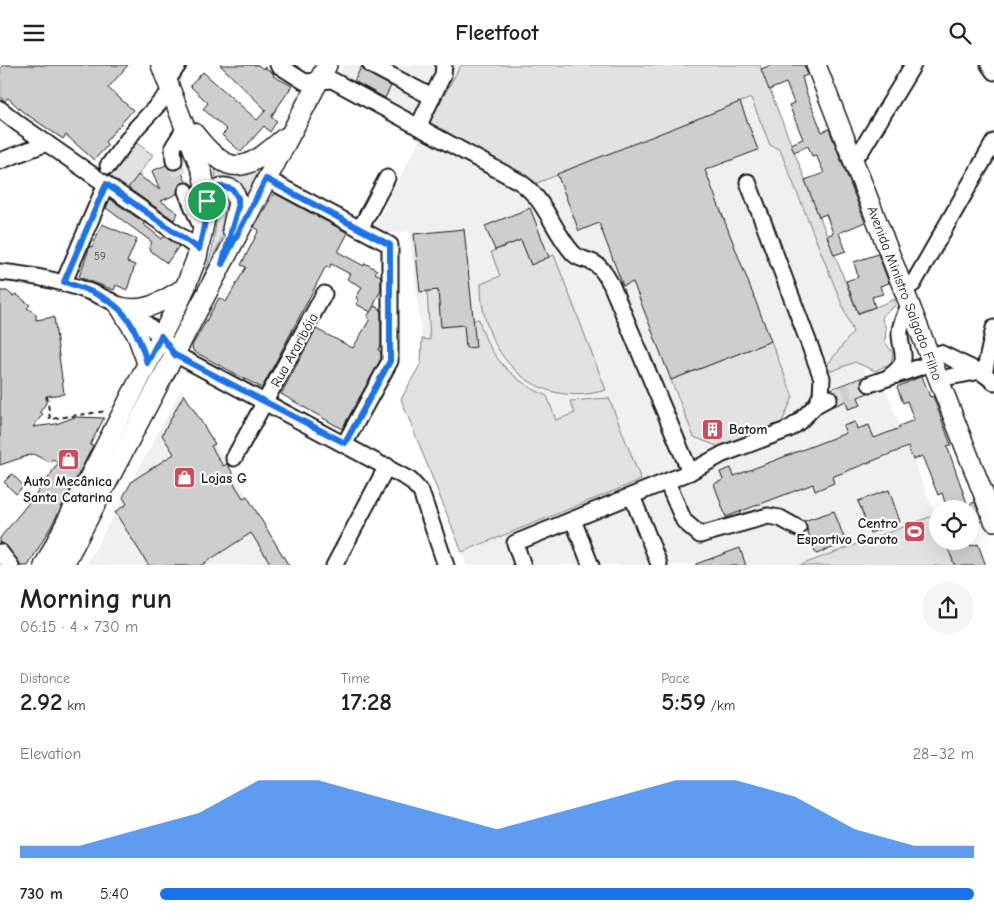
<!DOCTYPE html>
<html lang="en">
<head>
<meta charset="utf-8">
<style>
	:root { --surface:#fff; --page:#f6f6f6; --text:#222; --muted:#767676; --accent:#1a73e8 }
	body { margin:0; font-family:"Comic Neue",sans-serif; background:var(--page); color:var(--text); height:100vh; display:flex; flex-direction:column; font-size:19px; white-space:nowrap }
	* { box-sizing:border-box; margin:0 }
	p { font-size:16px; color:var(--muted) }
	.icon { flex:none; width:28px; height:28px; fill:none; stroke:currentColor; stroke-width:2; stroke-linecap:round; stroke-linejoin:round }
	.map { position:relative; height:500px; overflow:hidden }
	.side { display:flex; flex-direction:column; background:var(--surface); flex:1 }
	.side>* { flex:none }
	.controls { position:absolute; left:929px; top:435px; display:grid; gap:10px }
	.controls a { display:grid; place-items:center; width:50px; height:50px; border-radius:50%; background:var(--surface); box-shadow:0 5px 20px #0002; font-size:25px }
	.pin { position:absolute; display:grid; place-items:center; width:42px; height:42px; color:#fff; margin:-21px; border:2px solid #fff; border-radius:50%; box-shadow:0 1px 5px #0007 }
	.round { display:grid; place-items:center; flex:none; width:52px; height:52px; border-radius:26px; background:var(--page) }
	.headline { display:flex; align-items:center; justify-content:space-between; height:85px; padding:0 20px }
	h1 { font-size:28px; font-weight:600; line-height:38px }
	.stats { display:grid; grid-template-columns:repeat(3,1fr); gap:8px; height:85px; padding:5px 20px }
	.stats div { display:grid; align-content:center }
	.stats b { font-size:25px; font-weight:600 }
	.stats small { font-size:14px; font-weight:400 }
	.stats p { font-size:14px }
	.chart { height:140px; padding:10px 20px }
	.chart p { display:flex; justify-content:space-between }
	.chart svg { width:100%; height:90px; margin-top:5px; fill:var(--accent); opacity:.7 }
	ul { padding:0 20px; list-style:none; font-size:16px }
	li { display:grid; grid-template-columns:80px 60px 1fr; align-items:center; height:38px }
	li i { height:12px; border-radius:6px; background:var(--accent) }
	header { display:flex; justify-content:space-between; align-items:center; height:65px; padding:0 20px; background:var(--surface); font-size:22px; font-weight:600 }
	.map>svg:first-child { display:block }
</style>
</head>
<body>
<header><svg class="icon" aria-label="menu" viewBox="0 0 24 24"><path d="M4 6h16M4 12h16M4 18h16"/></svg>Fleetfoot<svg class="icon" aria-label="search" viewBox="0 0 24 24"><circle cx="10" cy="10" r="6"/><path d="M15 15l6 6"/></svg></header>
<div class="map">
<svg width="994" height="501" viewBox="0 0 994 501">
	<rect width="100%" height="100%" fill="#fff"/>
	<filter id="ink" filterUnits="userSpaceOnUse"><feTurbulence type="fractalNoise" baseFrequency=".02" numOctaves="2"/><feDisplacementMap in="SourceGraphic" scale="10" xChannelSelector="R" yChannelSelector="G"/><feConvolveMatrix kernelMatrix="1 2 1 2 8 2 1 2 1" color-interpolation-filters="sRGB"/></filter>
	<g filter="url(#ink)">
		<g fill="#f0f0f0">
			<path d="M344,0H760L858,249L895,234V241L884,249L882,254L886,263L885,277L893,288V294L888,300L875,306L863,302L872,326L885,322L935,450L798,500H467L401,334L421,298L422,275L409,166L385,169L373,163L421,72L331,24Z"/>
			<path d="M181,325L290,500L86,501Z"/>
		</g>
		<g fill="#e2e2e2" stroke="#7f7f7f">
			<path d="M461,0H760L858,249L895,234V241L884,249L882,254L886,263L885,277L893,288L891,298L875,306L855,297L832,306L828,304V299L853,267L780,85L770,80L751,33L537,118L429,57Z"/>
			<path d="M133,75L153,90L128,124L108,110Z"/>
			<path d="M215,102H261L262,105L247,130C239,118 233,108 216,113Z"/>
			<path d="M225,132L230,133L226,163L201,219L212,186L219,138Z"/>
			<path d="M521,175L531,199L554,190L606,325C534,347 480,288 481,219L500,211L491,187Z"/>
			<path d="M438,225L442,262L479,254C487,290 513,316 547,331L556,355L575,348L570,336L609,333L641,415L462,487L401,334L421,298L422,274L430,275L427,226Z"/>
			<path d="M771,276L793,332L781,359L722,383L694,372L671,315Z"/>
			<path d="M935,450L937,456L938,476H945L955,501H798Z"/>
		</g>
		<g fill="#cecece" stroke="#1c1c1c">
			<path d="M3,0H128L108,23L133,45L105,77L108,80L94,95L66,70L63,74L23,47L8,33L4,36L0,31V3Z"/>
			<path d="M220,0H258L263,4L264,2L274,9L273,11L292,21L271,52L277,56L270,67L264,61L241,87L222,70L227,65L203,44L208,38L190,21L203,7L257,55L266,45Z"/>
			<path d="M772,0H804L808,10L802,12L806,27L822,67L829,64L865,157L839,168L846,186L834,190L827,171L833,168L826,149L819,152L805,115L824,108L816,90L812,91L808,81L794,87L791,79L803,74L789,40L794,38L786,18L769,25L761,4Z"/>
			<path d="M362,1L367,8L391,21L385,33L354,16Z"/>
			<path d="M740,37L758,85L705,105L771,276L671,315L633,217L623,221L599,158L579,166L557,109Z"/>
			<path d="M166,100L174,105L180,103L186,117L178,121L177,129L161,136L178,148L174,155L128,123L138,110L160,125L152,106Z"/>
			<path d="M274,128L348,168L338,187L364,201L365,198L377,205L375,208L381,211V224L371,247L356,239L359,235L356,233L362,222L347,214L350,209L331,199L329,203L326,201L262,323L193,286L192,281L219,233L226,237L246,202L241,200L259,165L254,162Z"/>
			<path d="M110,134L145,158L143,159L162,174L164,171L179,181L167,198L152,187L149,183L152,177L106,143Z"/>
			<path d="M530,143L549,192L531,200L521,175L495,185L485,161Z"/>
			<path d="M102,159L137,174L127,197L135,200L127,225L116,220L114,225L79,212L90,181L92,182Z"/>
			<path d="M464,164L476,282L466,283L464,260L441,262L438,225L420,227L414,169Z"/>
			<path d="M878,189L889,218L880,221L883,229L872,232L875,242L858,248L846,216L858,212L854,197Z"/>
			<path d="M0,226H7L13,231L16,229L30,240L27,243L36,249V255L54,252L64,329L46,331V338L40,347L43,349L33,362L56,359L75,352L104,353L90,380L93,381L53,458L28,501H20L7,481L0,477V473L45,418L58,398L53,394L49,397L33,389L0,400Z"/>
			<path d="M374,241L381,244V281L378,285L381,287V294L342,364L281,329L316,264L353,283L370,254L367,252Z"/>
			<path d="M866,311L861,317V322L868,328L858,332L861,340L848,344L846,336L834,341L838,333L837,328L831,324Z"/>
			<path d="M922,311L930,332L933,331L951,380L947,381L969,444H960L958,441L947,444L942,428L938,430L922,391L913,395L908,382L832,412L834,418L815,426L813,419L726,452L714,419L723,415L720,407L731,403L734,411L846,368L843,361L855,357L857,364L869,360L874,373L900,363L899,361L914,355L907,336L903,338L897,322Z"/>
			<path d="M184,329L215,379L211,381L223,401L227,399L234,410L230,412L243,433L247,431L289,501H272L251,468L200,501H149L115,447L127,439L123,432L132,416L174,389L162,370Z"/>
			<circle cx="713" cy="363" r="5"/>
			<path d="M12,409L24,421L16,429L4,417Z"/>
			<path d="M889,425L900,457L870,468L858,436Z"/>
			<path d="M975,437L982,456L970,460V439Z"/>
			<path d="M834,446L846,478L816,489L804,456Z"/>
			<path d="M945,476H969L971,481L978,479L986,501H955Z"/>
			<path d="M740,483L746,501H696V499Z"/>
		</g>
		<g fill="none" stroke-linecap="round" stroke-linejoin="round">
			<g stroke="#ddd" stroke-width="15" stroke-dasharray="15 8" stroke-linecap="butt">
				<path d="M174,96L186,126"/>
				<path d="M829,333L870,319"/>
			</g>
			<defs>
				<g id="minor">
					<path d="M278,0L305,17L332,15L520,117C547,136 552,165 573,188C579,195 587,194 594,198C602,202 606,211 611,219L690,407"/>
					<path d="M371,0L432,32"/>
					<path d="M989,0L994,7"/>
					<path d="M167,16L178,0"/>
					<path d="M0,44L19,59L199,184"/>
					<path d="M418,62L443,10L444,0"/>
					<path d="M851,90L861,86L913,0"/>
					<path d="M0,96L47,78"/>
					<path d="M174,96L173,82L185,63"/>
					<path d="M108,101L137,62L171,26"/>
					<path d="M267,114L390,180V296L345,378"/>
					<path d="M748,117L822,313L821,330L816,340"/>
					<path d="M186,126L203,166"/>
					<path d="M360,164L387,113"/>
					<path d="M0,207C65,213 135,234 175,289L410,415L421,427L446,501"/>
					<path d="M64,217L106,119"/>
					<path d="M903,224L913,219L994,77"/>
					<path d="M940,288L984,309L994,317"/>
					<path d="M984,309L994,263"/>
					<path d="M890,311C913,294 899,287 900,266C901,257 906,248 909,240"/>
					<path d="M949,312L976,307"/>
					<path d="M870,319L932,298"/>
					<path d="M234,393L324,229"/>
					<path d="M667,417L684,456L700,470L768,451L780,453L798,463"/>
					<path d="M632,431L659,499"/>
					<path d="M573,455L591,501"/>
					<path d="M0,487L11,501"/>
					<path d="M334,501L387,401"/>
					<path d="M523,501L515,478L690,407L723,389L789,364L799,357L816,340L829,333"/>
				</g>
				<g id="major">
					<path d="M816,0L994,456"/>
					<path d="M194,68C229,113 244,108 284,73"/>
					<path d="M207,136C214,125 220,119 233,125L238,137L232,164"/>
					<path d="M120,242C146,249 164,235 186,222"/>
					<path d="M120,242L137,270L147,298"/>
					<path d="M44,501L181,233L197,192L205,154L206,126L202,107L161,0"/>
					<path d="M63,501L327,0"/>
				</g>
			</defs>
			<use href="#minor" stroke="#1c1c1c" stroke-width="19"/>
			<use href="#major" stroke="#1c1c1c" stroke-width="22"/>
			<path stroke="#1c1c1c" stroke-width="2" stroke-dasharray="5 4" stroke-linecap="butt" d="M47,331L50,354L107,346"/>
			<use href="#minor" stroke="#fff" stroke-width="15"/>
			<use href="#major" stroke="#fff" stroke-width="19"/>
		</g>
	</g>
	<g fill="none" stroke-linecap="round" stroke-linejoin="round" filter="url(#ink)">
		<defs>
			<path id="route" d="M266,114L390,180V296L345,378L175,290L161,271L147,298C133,247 114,232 64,217L106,119L199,184C201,175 203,166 205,156C208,141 207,112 233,125L238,133V142L222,199Z"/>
		</defs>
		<use href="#route" stroke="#fff" stroke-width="10"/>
		<use href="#route" stroke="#1a73e8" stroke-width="6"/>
	</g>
	<defs>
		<symbol id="building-square" viewBox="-11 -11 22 22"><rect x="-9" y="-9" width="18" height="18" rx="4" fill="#d1495b" stroke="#fff"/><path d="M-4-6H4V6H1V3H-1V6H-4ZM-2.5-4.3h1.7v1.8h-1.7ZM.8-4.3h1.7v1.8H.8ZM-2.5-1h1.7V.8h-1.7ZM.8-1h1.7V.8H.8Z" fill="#fff"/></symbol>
		<symbol id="shop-square" viewBox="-11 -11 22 22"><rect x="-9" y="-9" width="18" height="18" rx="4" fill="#d1495b" stroke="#fff"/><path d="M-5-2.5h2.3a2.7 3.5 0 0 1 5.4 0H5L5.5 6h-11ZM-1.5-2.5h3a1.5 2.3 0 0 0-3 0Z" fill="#fff"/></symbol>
		<symbol id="stadium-square" viewBox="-11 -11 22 22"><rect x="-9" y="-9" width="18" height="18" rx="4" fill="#d1495b" stroke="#fff"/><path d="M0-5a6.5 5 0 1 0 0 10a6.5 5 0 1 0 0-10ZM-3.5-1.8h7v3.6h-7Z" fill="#fff"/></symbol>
	</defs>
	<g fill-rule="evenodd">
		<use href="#building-square" x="700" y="352" width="25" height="25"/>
		<use href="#shop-square" x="56" y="382" width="25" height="25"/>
		<use href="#shop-square" x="172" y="400" width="25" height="25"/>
		<use href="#stadium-square" x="902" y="454" width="25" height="25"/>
	</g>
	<g text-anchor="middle" stroke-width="4.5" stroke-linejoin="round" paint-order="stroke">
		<g font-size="11" fill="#484848">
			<text x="100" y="195">59</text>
		</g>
		<g font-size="14" fill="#1c1c1c" stroke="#fff">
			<text transform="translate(905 228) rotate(69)" y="5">Avenida Ministro Salgado Filho</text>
			<text transform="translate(294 285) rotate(-61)" y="5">Rua Araribóia</text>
		</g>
		<g font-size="14" font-weight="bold" fill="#1c1c1c" stroke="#fff" text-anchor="start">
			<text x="729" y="369">Batom</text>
			<text x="201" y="418">Lojas G</text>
			<text x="68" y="421" text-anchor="middle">Auto Mecânica<tspan x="68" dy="16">Santa Catarina</tspan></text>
			<text x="898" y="463" text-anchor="end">Centro<tspan x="898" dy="16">Esportivo Garoto</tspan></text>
		</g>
	</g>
</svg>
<div class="controls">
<a><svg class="icon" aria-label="locate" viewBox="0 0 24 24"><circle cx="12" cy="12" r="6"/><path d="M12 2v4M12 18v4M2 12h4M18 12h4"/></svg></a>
</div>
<div class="pin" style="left:207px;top:136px;background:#1e9e55"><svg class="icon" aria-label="arrive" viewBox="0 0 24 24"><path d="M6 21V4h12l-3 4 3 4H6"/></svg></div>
</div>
<section class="side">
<div class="headline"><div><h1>Morning run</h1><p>06:15 · 4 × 730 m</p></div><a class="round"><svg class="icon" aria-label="share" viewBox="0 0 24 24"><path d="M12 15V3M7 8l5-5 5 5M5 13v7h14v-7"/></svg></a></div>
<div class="stats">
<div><p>Distance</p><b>2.92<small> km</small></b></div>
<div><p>Time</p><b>17:28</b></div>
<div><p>Pace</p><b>5:59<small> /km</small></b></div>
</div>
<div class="chart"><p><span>Elevation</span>28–32 m</p>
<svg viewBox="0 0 160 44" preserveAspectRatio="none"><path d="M0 44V38L10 38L20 30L30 22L40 6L50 6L60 14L70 22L80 30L90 22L100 14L110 6L120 6L130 14L140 30L150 38L160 38V44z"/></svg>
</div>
<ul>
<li><b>730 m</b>5:40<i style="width:100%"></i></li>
</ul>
</section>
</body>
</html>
